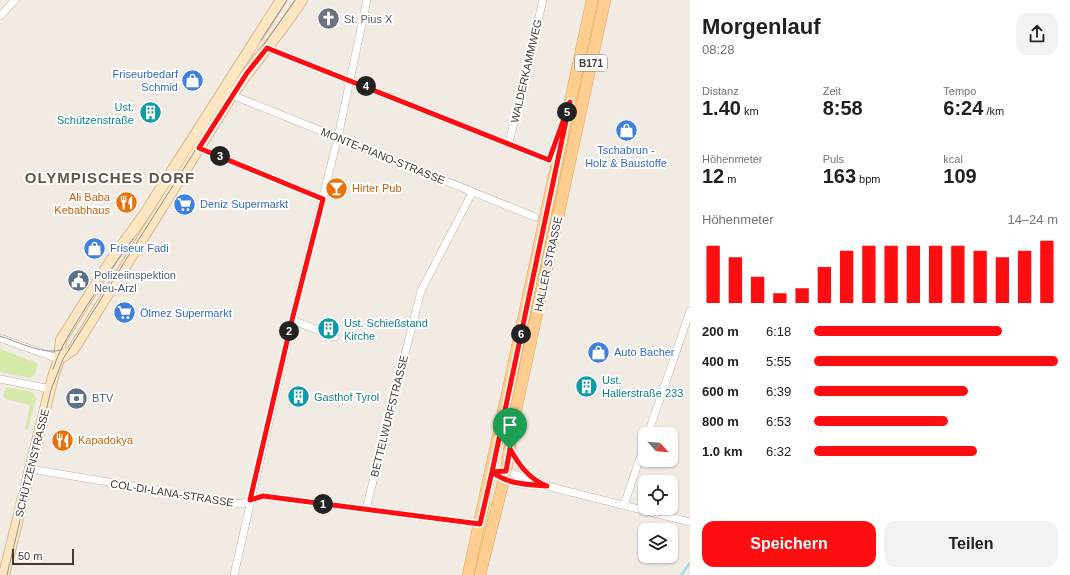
<!DOCTYPE html>
<html lang="de">
<head>
<meta charset="utf-8">
<style>
	:root { --surface:#fff; --page:#f2f2f2; --text:#202124; --muted:#757577; --accent:#fe0e10 }
	body { margin:0; font-family:Helvetica,sans-serif; background:var(--page); color:var(--text); height:100vh; display:flex; flex-direction:column; font-size:15px; white-space:nowrap }
	* { box-sizing:border-box; margin:0 }
	p { font-size:13px; color:var(--muted) }
	.icon { flex:none; width:22px; height:22px; fill:none; stroke:currentColor; stroke-width:2; stroke-linecap:round; stroke-linejoin:round }
	.map { position:relative; flex:1; overflow:hidden }
	.details { display:flex; flex-direction:column; background:var(--surface); width:380px }
	.details>* { flex:none }
	.needle { width:26px; rotate:116deg }
	.controls { position:absolute; left:638px; top:427px; display:grid; gap:8px }
	.controls a { display:grid; place-items:center; width:40px; height:40px; border-radius:8px; background:var(--surface); box-shadow:0 1px 3px #0004; font-size:20px }
	.scale { position:absolute; left:12px; bottom:10px; width:62px; box-sizing:border-box; padding-left:4px; border:2px solid #433a33; border-top:0; font-size:11px; line-height:14px; white-space:nowrap; color:#433a33; -webkit-text-stroke:3px #fff; paint-order:stroke }
	.pin { position:absolute; display:grid; place-items:center; width:34px; height:34px; color:#fff; margin:-41px -17px; border-radius:50% 50% 50% 0; rotate:-45deg; box-shadow:0 0 4px #0007 }
	.pin .icon { rotate:45deg }
	.km { position:absolute; width:20px; height:20px; margin:-10px; border-radius:50%; background:#222; color:#fff; font-size:11px; line-height:20px; text-align:center }
	.round { display:grid; place-items:center; flex:none; width:42px; height:42px; border-radius:12px; background:var(--page) }
	.headline { display:flex; align-items:center; justify-content:space-between; height:68px; padding:0 12px }
	h1 { font-size:22px; font-weight:600; line-height:30px }
	.stats { display:grid; grid-template-columns:repeat(3,1fr); gap:6px; height:68px; padding:4px 12px }
	.stats div { display:grid; align-content:center }
	.stats b { font-size:20px; font-weight:600 }
	.stats small { font-size:11px; font-weight:400 }
	.stats p { font-size:11px }
	.chart { height:112px; padding:8px 12px }
	.chart p { display:flex; justify-content:space-between }
	.chart svg { width:100%; height:72px; margin-top:4px; stroke:var(--accent); stroke-width:6 }
	.primary-button { display:flex; gap:8px; margin-top:auto; padding:8px 12px }
	.primary-button a { flex:1; height:46px; border-radius:12px; background:var(--accent); color:#fff; font-size:16px; font-weight:600; line-height:46px; text-align:center }
	.primary-button a+a { background:var(--page); color:var(--text) }
	ul { padding:0 12px; list-style:none; font-size:13px }
	li { display:grid; grid-template-columns:64px 48px 1fr; align-items:center; height:30px }
	li i { height:10px; border-radius:5px; background:var(--accent) }
	main { display:flex; flex:1; min-height:0 }
	.map>svg:first-child { display:block }
</style>
</head>
<body>
<main>
<div class="map">
<svg width="690" height="575" viewBox="0 0 690 575">
	<rect width="100%" height="100%" fill="#f2ebe3"/>
	<g fill="#d6e8aa">
		<path d="M598,0H601L518,387H514L516,374Z"/>
		<path d="M0,349L37,363L38,365L34,375L30,378L0,372Z"/>
		<path d="M6,387L32,392L36,398L28,429H25L30,405L6,399L3,396Z"/>
		<path d="M489,500L492,501L476,575H473Z"/>
	</g>
	<g fill="none" stroke-linecap="round" stroke-linejoin="round">
		<path stroke="#9ddcf1" stroke-width="2.5" d="M681,575L690,563"/>
		<defs>
			<g id="street">
				<path d="M0,16L15,0"/>
				<path d="M267,48L549,160L559,132"/>
				<path d="M232,95L535,217"/>
				<path d="M509,143L543,0"/>
				<path d="M199,148L323,199"/>
				<path d="M292,320L335,337"/>
				<path d="M0,338L59,359"/>
				<path d="M0,379L50,389"/>
				<path d="M648,434L690,311"/>
				<path d="M510,449L521,467L534,480"/>
				<path d="M30,469L241,504L263,496L480,524"/>
				<path d="M491,472L506,471L547,486L690,522"/>
				<path d="M501,479L515,483L538,486"/>
				<path d="M624,505L645,443"/>
				<path d="M366,509L421,291L472,193"/>
				<path d="M234,575L292,320L338,137L367,0"/>
			</g>
			<g id="secondary">
				<path d="M59,359L73,350L232,95C254,62 281,33 302,0"/>
				<path d="M4,575L53,377L59,359L61,340L68,329L112,259L144,215L281,0"/>
			</g>
			<g id="primary">
				<path d="M468,575L592,0"/>
				<path d="M480,575L506,471L514,419L605,0"/>
			</g>
		</defs>
		<use href="#street" stroke="#c0b4a8" stroke-width="8"/>
		<use href="#secondary" stroke="#d6ba93" stroke-width="12"/>
		<use href="#primary" stroke="#e5a65d" stroke-width="12"/>
		<use href="#street" stroke="#fff" stroke-width="7"/>
		<use href="#secondary" stroke="#ffe5c0" stroke-width="10"/>
		<use href="#primary" stroke="#ffcd8f" stroke-width="11"/>
		<g stroke="#939393" stroke-width="1">
			<path d="M261,40L287,0"/>
			<path d="M0,336C16,341 47,357 63,349"/>
			<path d="M53,369C60,347 74,327 86,307C101,284 116,261 133,239"/>
			<path d="M7,575L51,390L63,359L245,72L295,0"/>
		</g>
	</g>
	<g fill="none" stroke-linecap="round" stroke-linejoin="round">
		<defs>
			<path id="route" d="M510,449L506,471L492,472L480,524L263,496L250,500L292,320L323,199L199,148L247,73L267,48L549,160L570,102L492,472C510,485 525,484 547,486C529,479 519,465 510,449"/>
		</defs>
		<use href="#route" stroke="#fff" stroke-width="8"/>
		<use href="#route" stroke="#fe0e10" stroke-width="5"/>
	</g>
	<defs>
		<symbol id="church-disc" viewBox="-11 -11 22 22"><circle r="9.5" fill="#6b7280" stroke="#fff"/><path d="M-1.2-6h2.4v3.5h3.3v2.4h-3.3V6h-2.4V-.1h-3.3v-2.4h3.3Z" fill="#fff"/></symbol>
		<symbol id="shop-disc" viewBox="-11 -11 22 22"><circle r="9.5" fill="#3f7fe0" stroke="#fff"/><path d="M-5-2.5h2.3a2.7 3.5 0 0 1 5.4 0H5L5.5 6h-11ZM-1.5-2.5h3a1.5 2.3 0 0 0-3 0Z" fill="#fff"/></symbol>
		<symbol id="building-disc" viewBox="-11 -11 22 22"><circle r="9.5" fill="#0f9aa8" stroke="#fff"/><path d="M-4-6H4V6H1V3H-1V6H-4ZM-2.5-4.3h1.7v1.8h-1.7ZM.8-4.3h1.7v1.8H.8ZM-2.5-1h1.7V.8h-1.7ZM.8-1h1.7V.8H.8Z" fill="#fff"/></symbol>
		<symbol id="bar-disc" viewBox="-11 -11 22 22"><circle r="9.5" fill="#e8710a" stroke="#fff"/><path d="M-6-5H6L.8 .8V4.5H3.5V6h-7V4.5H-.8V.8Z" fill="#fff"/></symbol>
		<symbol id="restaurant-disc" viewBox="-11 -11 22 22"><circle r="9.5" fill="#e8710a" stroke="#fff"/><path d="M-5-6h1v4h1v-4h1v4h1v-4h1v5L-1.5 .5V6h-2V.5L-5-1ZM5-6V6H3V1.5H1.5Q1.5-4 5-6Z" fill="#fff"/></symbol>
		<symbol id="supermarket-disc" viewBox="-11 -11 22 22"><circle r="9.5" fill="#3f7fe0" stroke="#fff"/><path d="M-6-5.5h2.5l.6 2H6L4.5 2H-2.5L-4.4-4H-6ZM-1.5 3.2a1.3 1.3 0 1 0 .1 0ZM3 3.2a1.3 1.3 0 1 0 .1 0Z" fill="#fff"/></symbol>
		<symbol id="civic-disc" viewBox="-11 -11 22 22"><circle r="9.5" fill="#5c6f8a" stroke="#fff"/><path d="M-.6-6.5H3V-4.5H.6V-3L4-1V1h2V6H-6V1h2V-1L-.6-3ZM-1.2 2.5V6h2.4V2.5Z" fill="#fff"/></symbol>
		<symbol id="bank-disc" viewBox="-11 -11 22 22"><circle r="9.5" fill="#5c6f8a" stroke="#fff"/><path d="M-6-4H6V4H-6ZM0-2.3a2.3 2.3 0 1 0 0 4.6a2.3 2.3 0 1 0 0-4.6Z" fill="#fff"/></symbol>
	</defs>
	<g fill-rule="evenodd">
		<use href="#church-disc" x="316" y="6" width="25" height="25"/>
		<use href="#shop-disc" x="180" y="68" width="25" height="25"/>
		<use href="#building-disc" x="138" y="100" width="25" height="25"/>
		<use href="#shop-disc" x="614" y="118" width="25" height="25"/>
		<use href="#bar-disc" x="324" y="176" width="25" height="25"/>
		<use href="#restaurant-disc" x="114" y="190" width="25" height="25"/>
		<use href="#supermarket-disc" x="172" y="192" width="25" height="25"/>
		<use href="#shop-disc" x="82" y="236" width="25" height="25"/>
		<use href="#civic-disc" x="66" y="268" width="25" height="25"/>
		<use href="#supermarket-disc" x="112" y="300" width="25" height="25"/>
		<use href="#building-disc" x="316" y="316" width="25" height="25"/>
		<use href="#shop-disc" x="586" y="340" width="25" height="25"/>
		<use href="#building-disc" x="574" y="374" width="25" height="25"/>
		<use href="#building-disc" x="286" y="384" width="25" height="25"/>
		<use href="#bank-disc" x="64" y="386" width="25" height="25"/>
		<use href="#restaurant-disc" x="50" y="428" width="25" height="25"/>
	</g>
	<g text-anchor="middle" stroke-width="4" stroke-linejoin="round" paint-order="stroke">
		<rect fill="#fff" stroke="#7b7570" stroke-width="1" x="575" y="55" width="32" height="16" rx="3"/>
		<g font-size="10" font-weight="bold" fill="#433a33">
			<text x="591" y="67">B171</text>
		</g>
		<g font-size="11" fill="#5b616d" stroke="#fff" text-anchor="start">
			<text x="344" y="23">St. Pius X</text>
		</g>
		<g font-size="11" fill="#433a33" stroke="#fff">
			<text transform="translate(526 71) rotate(-77)" y="4">WALDERKAMMWEG</text>
			<text transform="translate(383 156) rotate(22)" y="4">MONTE-PIANO-STRASSE</text>
			<text transform="translate(548 264) rotate(-78)" y="4">HALLER STRASSE</text>
			<text transform="translate(389 416) rotate(-76)" y="4">BETTELWURFSTRASSE</text>
			<text transform="translate(32 463) rotate(-76)" y="4">SCHÜTZENSTRASSE</text>
			<text transform="translate(172 493) rotate(9)" y="4">COL-DI-LANA-STRASSE</text>
		</g>
		<g font-size="11" fill="#366cbe" stroke="#fff" text-anchor="start">
			<text x="178" y="78" text-anchor="end">Friseurbedarf<tspan x="178" dy="13">Schmid</tspan></text>
			<text x="626" y="154" text-anchor="middle">Tschabrun -<tspan x="626" dy="13">Holz &amp; Baustoffe</tspan></text>
			<text x="200" y="208">Deniz Supermarkt</text>
			<text x="110" y="252">Friseur Fadi</text>
			<text x="140" y="317">Ölmez Supermarkt</text>
			<text x="614" y="356">Auto Bacher</text>
		</g>
		<g font-size="11" fill="#0d838f" stroke="#fff" text-anchor="start">
			<text x="134" y="111" text-anchor="end">Ust.<tspan x="134" dy="13">Schützenstraße</tspan></text>
			<text x="344" y="327">Ust. Schießstand<tspan x="344" dy="13">Kirche</tspan></text>
			<text x="602" y="384">Ust.<tspan x="602" dy="13">Hallerstraße 233</tspan></text>
			<text x="314" y="401">Gasthof Tyrol</text>
		</g>
		<g font-size="11" fill="#c56008" stroke="#fff" text-anchor="start">
			<text x="352" y="192">Hirter Pub</text>
			<text x="110" y="201" text-anchor="end">Ali Baba<tspan x="110" dy="13">Kebabhaus</tspan></text>
			<text x="78" y="444">Kapadokya</text>
		</g>
		<g font-size="11" fill="#4e5e75" stroke="#fff" text-anchor="start">
			<text x="94" y="279">Polizeiinspektion<tspan x="94" dy="13">Neu-Arzl</tspan></text>
			<text x="92" y="402">BTV</text>
		</g>
		<g font-size="15" font-weight="bold" letter-spacing="1" fill="#66564a" stroke="#fff">
			<text x="110" y="183">OLYMPISCHES DORF</text>
		</g>
	</g>
</svg>
<div class="controls">
<a><svg class="needle" viewBox="-14 -14 28 28"><path d="M0-13l5 13h-10z" fill="#e53935"/><path d="M0 13l5-13h-10z" fill="#757577"/></svg></a>
<a><svg class="icon" aria-label="locate" viewBox="0 0 24 24"><circle cx="12" cy="12" r="6"/><path d="M12 2v4M12 18v4M2 12h4M18 12h4"/></svg></a>
<a><svg class="icon" aria-label="layers" viewBox="0 0 24 24"><path d="M12 4l9 5-9 5-9-5zM3 14l9 5 9-5"/></svg></a>
</div>
<div class="scale">50 m</div>
<div class="pin" style="left:510px;top:449px;background:#1e9e55"><svg class="icon" aria-label="arrive" viewBox="0 0 24 24"><path d="M6 21V4h12l-3 4 3 4H6"/></svg></div>
<b class="km" style="left:323px;top:504px">1</b>
<b class="km" style="left:289px;top:331px">2</b>
<b class="km" style="left:220px;top:156px">3</b>
<b class="km" style="left:366px;top:86px">4</b>
<b class="km" style="left:567px;top:112px">5</b>
<b class="km" style="left:521px;top:334px">6</b>
</div>
<section class="details">
<div class="headline"><div><h1>Morgenlauf</h1><p>08:28</p></div><a class="round"><svg class="icon" aria-label="share" viewBox="0 0 24 24"><path d="M12 15V3M7 8l5-5 5 5M5 13v7h14v-7"/></svg></a></div>
<div class="stats">
<div><p>Distanz</p><b>1.40<small> km</small></b></div>
<div><p>Zeit</p><b>8:58</b></div>
<div><p>Tempo</p><b>6:24<small> /km</small></b></div>
</div>
<div class="stats">
<div><p>Höhenmeter</p><b>12<small> m</small></b></div>
<div><p>Puls</p><b>163<small> bpm</small></b></div>
<div><p>kcal</p><b>109</b></div>
</div>
<div class="chart"><p><span>Höhenmeter</span>14–24 m</p>
<svg viewBox="0 0 160 44" preserveAspectRatio="none"><path d="M5 44V9M15 44V16M25 44V28M35 44V38M45 44V35M55 44V22M65 44V12M75 44V9M85 44V9M95 44V9M105 44V9M115 44V9M125 44V12M135 44V16M145 44V12M155 44V6"/></svg>
</div>
<ul>
<li><b>200 m</b>6:18<i style="width:77%"></i></li>
<li><b>400 m</b>5:55<i style="width:100%"></i></li>
<li><b>600 m</b>6:39<i style="width:63%"></i></li>
<li><b>800 m</b>6:53<i style="width:55%"></i></li>
<li><b>1.0 km</b>6:32<i style="width:67%"></i></li>
</ul>
<div class="primary-button"><a>Speichern</a><a>Teilen</a></div>
</section>
</main>
</body>
</html>
